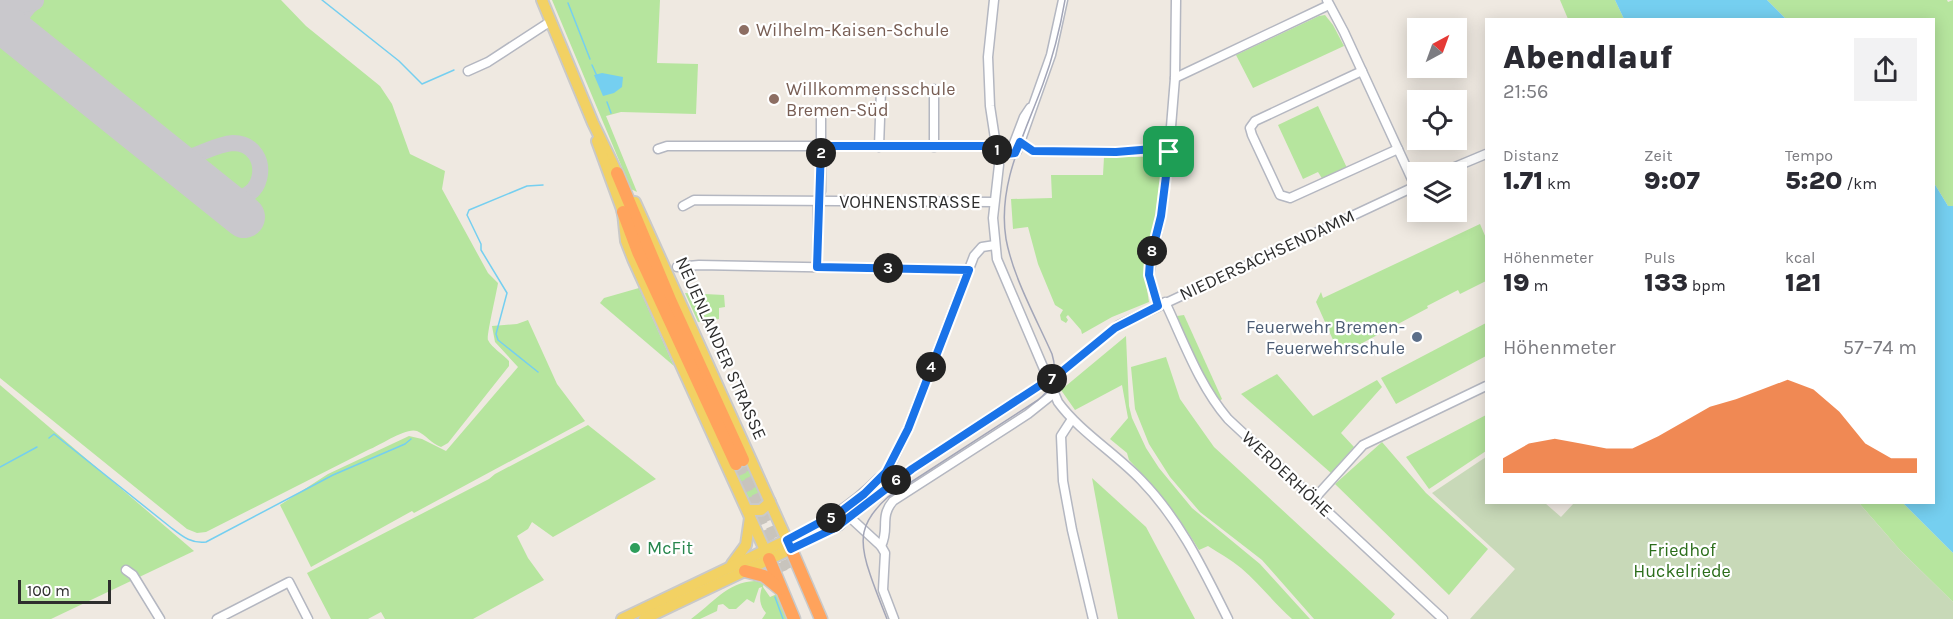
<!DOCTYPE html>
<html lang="de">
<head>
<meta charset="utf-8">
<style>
	:root { --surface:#fff; --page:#f2f2f3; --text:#2b2b33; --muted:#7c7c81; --accent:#ea580c }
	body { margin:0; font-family:Karla,sans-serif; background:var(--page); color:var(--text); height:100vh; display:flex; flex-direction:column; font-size:22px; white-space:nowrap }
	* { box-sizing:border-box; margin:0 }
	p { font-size:20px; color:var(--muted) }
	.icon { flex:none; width:33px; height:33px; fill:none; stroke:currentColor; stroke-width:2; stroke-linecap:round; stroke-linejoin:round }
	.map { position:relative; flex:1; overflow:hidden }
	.panel { position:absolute; left:1485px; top:18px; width:450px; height:486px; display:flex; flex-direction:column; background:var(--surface); border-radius:0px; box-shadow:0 3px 15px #0003 }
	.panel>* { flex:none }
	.needle { width:39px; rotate:41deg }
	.controls { position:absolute; left:1407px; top:18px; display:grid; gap:12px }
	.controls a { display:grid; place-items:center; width:60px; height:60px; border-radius:0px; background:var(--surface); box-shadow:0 3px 15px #0003; font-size:30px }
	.scale { position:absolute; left:18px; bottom:15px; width:93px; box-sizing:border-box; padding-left:6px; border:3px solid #2e2e2e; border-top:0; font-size:16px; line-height:21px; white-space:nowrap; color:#2e2e2e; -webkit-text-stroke:4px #fff; paint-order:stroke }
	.pin { position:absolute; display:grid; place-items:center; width:51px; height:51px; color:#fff; margin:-26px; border-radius:12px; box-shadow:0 3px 9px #0006 }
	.km { position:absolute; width:30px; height:30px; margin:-15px; border-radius:50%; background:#222; color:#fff; font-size:16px; line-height:30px; text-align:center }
	.round { display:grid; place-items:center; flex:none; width:63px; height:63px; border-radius:0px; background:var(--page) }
	.headline { display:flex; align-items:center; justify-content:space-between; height:102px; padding:0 18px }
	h1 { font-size:33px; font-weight:800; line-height:45px }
	.metrics { display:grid; grid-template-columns:repeat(3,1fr); gap:9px; height:102px; padding:6px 18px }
	.metrics div { display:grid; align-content:center }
	.metrics b { font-size:26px; font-weight:800 }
	.metrics small { font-size:16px; font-weight:400 }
	.metrics p { font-size:16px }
	.chart { height:168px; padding:12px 18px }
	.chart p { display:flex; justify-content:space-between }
	.chart svg { width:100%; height:108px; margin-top:6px; fill:var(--accent); opacity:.7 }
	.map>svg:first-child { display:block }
</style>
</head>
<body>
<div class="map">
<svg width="1953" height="619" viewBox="0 0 1953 619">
	<rect width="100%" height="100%" fill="#efe9e1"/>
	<g fill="#b6e59e">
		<path d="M0,0H281L306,26L380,86L392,104L410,154L445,171L442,189L488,273L498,283C497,291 486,337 488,340C492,348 503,354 509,361V366L448,443L441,447C432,444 426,435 417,431C406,427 381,445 368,450L206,532L197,533L187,529L0,378Z"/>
		<path d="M552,0H660L657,63L698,64L696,114L621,112L606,116L637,192L631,189Z"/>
		<path d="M1560,0H1615L1624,19H1568Z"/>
		<path d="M1767,0H1947L1948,2L1953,0V206H1948L1934,183V20L1786,19Z"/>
		<path d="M1325,15L1333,25L1344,46L1253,88L1236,55L1319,16Z"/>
		<path d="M1318,106L1347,168L1323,180L1318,172L1303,179L1278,125Z"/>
		<path d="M1104,157H1153L1162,165L1155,217L1144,270L1149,302L1112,317L1082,334L1081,330L1068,315L1066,317L1068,320L1066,323L1061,320L1060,315L1063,310L1055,305L1038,264L1028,227L1013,229L1011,199L1052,198L1051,175H1103Z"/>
		<path d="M1480,224L1486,238V281L1460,294L1458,290L1427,306L1428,308L1353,348H1342L1334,342L1316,302L1321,292L1323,298Z"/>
		<path d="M639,288L674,366L600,303L604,298Z"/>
		<path d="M685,293L724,295L725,307L719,308V319L698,322Z"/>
		<path d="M1184,315L1222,399L1218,402L1198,366L1177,316Z"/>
		<path d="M528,320L557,384L585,421L414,513L412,511L311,567L280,505L328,474L409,436L422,439L446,451L518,367L495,342L492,326L517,324Z"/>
		<path d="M1486,323V356L1396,404L1381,378Z"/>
		<path d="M1126,336L1129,406L1132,418L1146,448L1159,468L1192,508L1260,564L1310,619H1292C1274,603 1259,583 1241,568C1230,559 1219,553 1208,546L1199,550C1179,517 1156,488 1129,460L1127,453L1110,439L1128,418L1122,385L1075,410L1061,390Z"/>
		<path d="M1166,357L1180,399L1214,447L1395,614L1391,619H1314L1262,560L1200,512L1170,477L1149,444L1135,409L1131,367Z"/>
		<path d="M1277,374L1313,416L1377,380L1382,387L1341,433L1354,447L1331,473L1241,394Z"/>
		<path d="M0,385L194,551L51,619H0Z"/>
		<path d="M1486,415V451L1429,489L1406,457Z"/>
		<path d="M588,425L656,479L553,537L532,522L528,529L517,536L528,558L544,580L473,619H385L381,612L368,619H331L307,573L489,479L495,474Z"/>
		<path d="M1382,442L1426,493L1488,549L1449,595L1335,484Z"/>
		<path d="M747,459L763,495L764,502L761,506L752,504L732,466Z"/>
		<path d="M1092,478L1146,527L1195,619H1118Z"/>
		<path d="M1859,503H1903L1953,553V602L1900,550Z"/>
		<path d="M755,581L764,582L763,587L770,597L777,594L788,619H762L766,613C759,605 759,597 762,587L759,588L754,603L747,599L736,609H729L723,604L718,605L717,611L700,619H691C712,604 727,582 755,581Z"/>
	</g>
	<path fill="#c8d9b8" d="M1486,457V502L1545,503L1561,517L1574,503H1859L1900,550L1953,602V619H1470L1515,569L1432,493Z"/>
	<g fill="#75cff0">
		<path d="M1615,0H1767L1786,19H1624Z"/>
		<path d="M602,73L623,77L622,87L614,93L603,96L594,75Z"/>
		<path d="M1934,183L1948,206H1953V553L1903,503L1934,502Z"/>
	</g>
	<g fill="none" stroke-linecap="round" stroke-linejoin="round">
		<g stroke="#75cff0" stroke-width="1.5">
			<path d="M322,0L399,61L422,84L454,70"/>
			<path d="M568,3L590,59"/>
			<path d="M592,65L597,76"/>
			<path d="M607,102L611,113"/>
			<path d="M538,372L498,340L496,334L507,293L481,250V244L467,215L469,210L527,186L543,185"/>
			<path d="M49,438L54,434L169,526C181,535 190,544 206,542L333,475L405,444L411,439"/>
			<path d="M0,467L37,447"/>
			<path d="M775,597L783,619"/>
		</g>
		<g stroke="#c9c8cc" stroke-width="16">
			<path d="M36,1C17,13 10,42 31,57C42,65 57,69 69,76"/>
			<path d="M0,6H15L35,2"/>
			<path d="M161,150L177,158L183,159C200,155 216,144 233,143C276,143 267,219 213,192"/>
		</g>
		<path stroke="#c9c8cc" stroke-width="42" d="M0,21L244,217"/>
		<g stroke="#c8c4bd" stroke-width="12" stroke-dasharray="12 6" stroke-linecap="butt">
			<path d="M743,460L790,568"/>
			<path d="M736,464L782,572"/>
		</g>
		<defs>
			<g id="minor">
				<path d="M994,0L988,57L990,106L999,165L993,218L997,259L1058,402C1079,431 1115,453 1141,480C1180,520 1203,569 1228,619"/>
				<path d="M1327,0L1344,32L1415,186"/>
				<path d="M468,71L488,62L551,21"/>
				<path d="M1362,71L1255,121L1250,128L1252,135L1280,195L1290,198L1398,149"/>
				<path d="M1175,78L1329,5"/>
				<path d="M934,89V147"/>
				<path d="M1020,142L1033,151L1116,152L1153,149L1169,151"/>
				<path d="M879,147L881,90"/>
				<path d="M658,149L667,146H996"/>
				<path d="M1008,154L1011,151L1024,117L1030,108"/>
				<path d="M998,155L1013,154L1017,151L1051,55L1063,0"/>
				<path d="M1443,172L1486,154"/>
				<path d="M683,206L694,200L994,202"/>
				<path d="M677,267L699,265L969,270"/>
				<path d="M817,267L818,200L821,191V114"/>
				<path d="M1165,302C1184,342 1199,385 1228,419L1443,619"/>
				<path d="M1158,306L1149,275L1162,208L1169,151L1175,78L1176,0"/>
				<path d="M1072,419L1061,436L1063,481L1072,530L1093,619"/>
				<path d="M1314,499L1363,445L1486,386"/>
				<path d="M864,504L912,469L1048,380L1054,378L1119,325L1418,185"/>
				<path d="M843,511L881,546L885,553L883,590L894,619"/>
				<path d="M787,540C824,522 849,508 879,478"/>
				<path d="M881,546C890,529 879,517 893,501L1028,414L1053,394"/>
				<path d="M791,549L839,526L864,504L881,484L907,431L974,256L982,247L995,245"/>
				<path d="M126,570L133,575L160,619"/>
				<path d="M217,619L289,582L308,619"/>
			</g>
			<g id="major">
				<path d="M542,0L593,123L620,179"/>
				<path d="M597,141L623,212L626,241L633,259L769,559"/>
				<path d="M635,202L791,549"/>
				<path d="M748,510H761L770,502"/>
				<path d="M732,564L746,545L750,518"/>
				<path d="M622,619L787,540"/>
				<path d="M644,619L791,549"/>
			</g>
			<g id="highway">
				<path d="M617,173L671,302L743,460"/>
				<path d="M623,212L638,252L736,464"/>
				<path d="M791,549L821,619"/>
				<path d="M769,559L794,619"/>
				<path d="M745,571L764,576L780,589"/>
			</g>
		</defs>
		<use href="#minor" stroke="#b4b7c1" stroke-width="11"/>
		<use href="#major" stroke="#c9c9c9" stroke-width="14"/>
		<use href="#highway" stroke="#c9c9c9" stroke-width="15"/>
		<use href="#minor" stroke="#fff" stroke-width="8"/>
		<use href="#major" stroke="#f2d163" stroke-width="10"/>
		<use href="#highway" stroke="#ffa35c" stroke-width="12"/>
		<path stroke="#a3a6b8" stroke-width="1.5" d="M887,619C881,604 875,589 870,574C858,540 860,522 888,497L1038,400C1053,388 1058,373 1052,354C1036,318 1013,277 1006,239C997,184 1025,134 1043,84C1053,57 1060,29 1065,0"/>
	</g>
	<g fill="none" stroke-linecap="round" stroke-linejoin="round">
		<defs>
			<path id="route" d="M1020,142L1033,151L1116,152L1153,149L1169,152L1161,216L1150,260L1149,275L1158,306L1115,328L1054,378L1048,380L912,469L835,528L791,549L787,540L843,510L864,494L886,472L908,429L969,270L817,267L821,146H996L998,155L1015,153Z"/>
		</defs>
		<use href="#route" stroke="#fff" stroke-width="12"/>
		<use href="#route" stroke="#1a73e8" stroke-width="8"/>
	</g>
	<g fill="#8d6e63" stroke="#fff" stroke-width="2">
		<circle cx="744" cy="30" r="6"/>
		<circle cx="774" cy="99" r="6"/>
	</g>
	<circle fill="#5c6f8a" stroke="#fff" stroke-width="2" cx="1417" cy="337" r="6"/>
	<circle fill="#2e9e5b" stroke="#fff" stroke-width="2" cx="635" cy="548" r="6"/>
	<g text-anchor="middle" stroke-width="4.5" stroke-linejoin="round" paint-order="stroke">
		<g font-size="18" fill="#785e54" stroke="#fff" text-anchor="start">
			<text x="756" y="36">Wilhelm-Kaisen-Schule</text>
			<text x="786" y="95">Willkommensschule<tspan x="786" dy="21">Bremen-Süd</tspan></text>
		</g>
		<g font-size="18" fill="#2e2e2e" stroke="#fff">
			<text x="910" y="208">VOHNENSTRASSE</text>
			<text transform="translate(1267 255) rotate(-25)" y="6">NIEDERSACHSENDAMM</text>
			<text transform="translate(721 348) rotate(66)" y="6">NEUENLANDER STRASSE</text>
			<text transform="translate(1287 474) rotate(43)" y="6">WERDERHÖHE</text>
		</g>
		<g font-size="18" fill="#4e5e75" stroke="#fff" text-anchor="end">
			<text x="1405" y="333">Feuerwehr Bremen-<tspan x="1405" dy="21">Feuerwehrschule</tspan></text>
		</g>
		<g font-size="18" fill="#27864d" stroke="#fff" text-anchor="start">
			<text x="647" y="554">McFit</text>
		</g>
		<g font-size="18" fill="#2c6e1b" stroke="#fff">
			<text x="1682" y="556">Friedhof<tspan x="1682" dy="21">Huckelriede</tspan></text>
		</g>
	</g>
</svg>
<div class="controls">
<a><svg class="needle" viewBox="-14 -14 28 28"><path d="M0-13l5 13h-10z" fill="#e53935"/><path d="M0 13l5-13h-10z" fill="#7c7c81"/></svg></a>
<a><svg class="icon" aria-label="locate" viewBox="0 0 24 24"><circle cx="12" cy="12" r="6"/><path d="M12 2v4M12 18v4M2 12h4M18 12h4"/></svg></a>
<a><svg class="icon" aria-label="layers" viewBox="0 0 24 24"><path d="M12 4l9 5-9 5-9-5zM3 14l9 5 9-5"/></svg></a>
</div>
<div class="scale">100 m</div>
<div class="pin" style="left:1169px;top:152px;background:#1e9e55"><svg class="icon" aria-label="arrive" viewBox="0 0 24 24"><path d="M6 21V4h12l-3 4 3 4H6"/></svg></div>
<b class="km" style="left:997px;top:150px">1</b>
<b class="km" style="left:821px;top:153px">2</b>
<b class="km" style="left:888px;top:268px">3</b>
<b class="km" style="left:931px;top:367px">4</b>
<b class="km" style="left:831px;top:518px">5</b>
<b class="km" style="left:896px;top:480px">6</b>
<b class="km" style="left:1052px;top:379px">7</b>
<b class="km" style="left:1152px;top:251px">8</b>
<section class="panel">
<div class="headline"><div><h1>Abendlauf</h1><p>21:56</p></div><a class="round"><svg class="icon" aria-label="share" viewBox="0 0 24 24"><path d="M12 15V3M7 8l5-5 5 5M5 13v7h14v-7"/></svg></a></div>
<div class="metrics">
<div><p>Distanz</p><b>1.71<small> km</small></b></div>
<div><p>Zeit</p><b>9:07</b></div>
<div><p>Tempo</p><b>5:20<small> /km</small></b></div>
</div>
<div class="metrics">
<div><p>Höhenmeter</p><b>19<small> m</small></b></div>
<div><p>Puls</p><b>133<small> bpm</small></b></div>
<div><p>kcal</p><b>121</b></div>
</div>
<div class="chart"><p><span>Höhenmeter</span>57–74 m</p>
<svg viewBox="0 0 160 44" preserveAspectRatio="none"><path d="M0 44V38L10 32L20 30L30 32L40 34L50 34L60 29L70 23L80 17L90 14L100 10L110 6L120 10L130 19L140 32L150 38L160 38V44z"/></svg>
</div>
</section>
</div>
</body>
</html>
